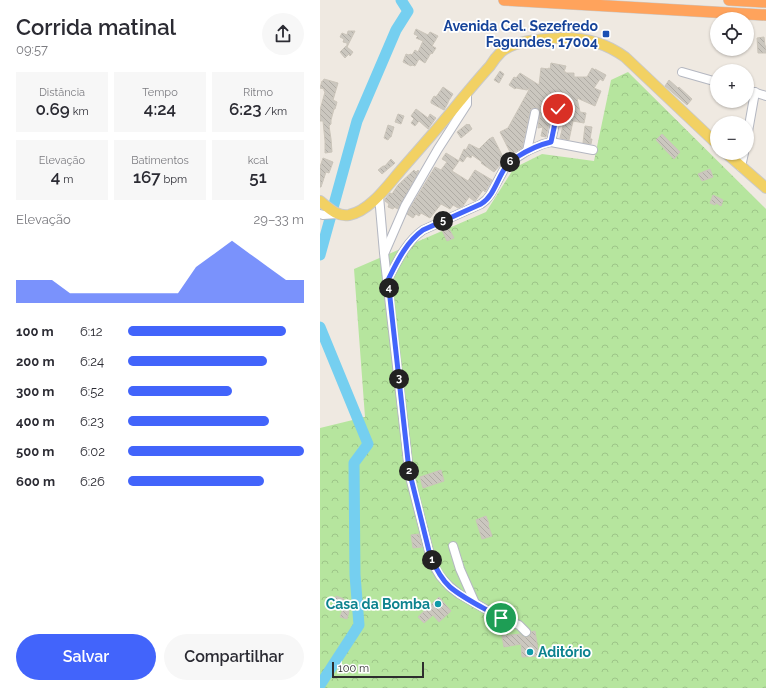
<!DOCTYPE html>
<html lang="pt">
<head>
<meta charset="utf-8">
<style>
	:root { --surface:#fff; --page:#f7f7f7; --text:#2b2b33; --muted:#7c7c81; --accent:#4264fb }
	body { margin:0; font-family:Raleway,sans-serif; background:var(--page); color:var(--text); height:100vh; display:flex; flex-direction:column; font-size:15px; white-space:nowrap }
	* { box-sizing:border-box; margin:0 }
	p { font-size:13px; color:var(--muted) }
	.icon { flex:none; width:22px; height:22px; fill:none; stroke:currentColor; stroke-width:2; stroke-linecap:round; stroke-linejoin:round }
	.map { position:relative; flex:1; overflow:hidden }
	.side { display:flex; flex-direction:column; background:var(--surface); width:320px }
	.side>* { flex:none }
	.fabs { position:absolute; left:390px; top:12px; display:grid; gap:8px }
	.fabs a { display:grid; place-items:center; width:44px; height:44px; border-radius:50%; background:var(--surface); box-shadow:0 1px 3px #0004; font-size:20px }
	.scale { position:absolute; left:12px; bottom:10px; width:92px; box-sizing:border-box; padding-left:4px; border:2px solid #2e2e2e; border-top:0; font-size:11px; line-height:14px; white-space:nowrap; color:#2e2e2e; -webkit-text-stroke:3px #fff; paint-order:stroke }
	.pin { position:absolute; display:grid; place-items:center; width:34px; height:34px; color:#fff; margin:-17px; border:2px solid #fff; border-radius:50%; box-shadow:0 1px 4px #0007 }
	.km { position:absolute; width:20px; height:20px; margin:-10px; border-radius:50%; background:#222; color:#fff; font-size:11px; line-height:20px; text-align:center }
	.round { display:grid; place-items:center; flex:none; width:42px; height:42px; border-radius:21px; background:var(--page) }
	.summary { display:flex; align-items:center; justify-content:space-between; height:68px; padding:0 16px }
	h1 { font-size:22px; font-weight:600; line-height:30px }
	.figures { display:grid; grid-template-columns:repeat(3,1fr); gap:6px; height:68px; padding:4px 16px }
	.figures div { display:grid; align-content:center; border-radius:0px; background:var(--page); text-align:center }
	.figures b { font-size:17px; font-weight:600 }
	.figures small { font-size:11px; font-weight:400 }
	.figures p { font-size:11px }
	.chart { height:112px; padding:8px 16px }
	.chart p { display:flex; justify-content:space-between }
	.chart svg { width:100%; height:72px; margin-top:4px; fill:var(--accent); opacity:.7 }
	.primary-button { display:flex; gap:8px; margin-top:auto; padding:8px 16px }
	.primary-button a { flex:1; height:46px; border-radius:24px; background:var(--accent); color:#fff; font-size:16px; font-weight:600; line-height:46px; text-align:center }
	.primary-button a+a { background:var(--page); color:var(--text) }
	ul { padding:0 16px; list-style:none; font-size:13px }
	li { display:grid; grid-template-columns:64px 48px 1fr; align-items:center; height:30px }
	li i { height:10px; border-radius:5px; background:var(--accent) }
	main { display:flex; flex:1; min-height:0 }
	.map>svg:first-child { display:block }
</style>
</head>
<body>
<main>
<section class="side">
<div class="summary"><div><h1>Corrida matinal</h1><p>09:57</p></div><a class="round"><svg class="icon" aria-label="share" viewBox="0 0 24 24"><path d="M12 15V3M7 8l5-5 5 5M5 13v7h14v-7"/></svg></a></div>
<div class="figures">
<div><p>Distância</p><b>0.69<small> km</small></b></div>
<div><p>Tempo</p><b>4:24</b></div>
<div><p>Ritmo</p><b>6:23<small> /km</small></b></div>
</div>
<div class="figures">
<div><p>Elevação</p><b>4<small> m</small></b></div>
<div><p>Batimentos</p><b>167<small> bpm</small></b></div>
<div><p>kcal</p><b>51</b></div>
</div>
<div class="chart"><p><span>Elevação</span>29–33 m</p>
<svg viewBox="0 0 160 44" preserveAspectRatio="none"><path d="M0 44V30L10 30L20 30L30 38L40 38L50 38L60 38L70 38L80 38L90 38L100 22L110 14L120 6L130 14L140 22L150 30L160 30V44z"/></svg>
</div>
<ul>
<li><b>100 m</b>6:12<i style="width:90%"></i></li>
<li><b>200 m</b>6:24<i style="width:79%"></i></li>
<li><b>300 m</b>6:52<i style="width:59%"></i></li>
<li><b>400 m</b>6:23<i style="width:80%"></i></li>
<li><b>500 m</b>6:02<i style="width:100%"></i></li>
<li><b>600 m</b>6:26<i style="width:77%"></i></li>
</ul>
<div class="primary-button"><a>Salvar</a><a>Compartilhar</a></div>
</section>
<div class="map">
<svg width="446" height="688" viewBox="0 0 446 688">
	<defs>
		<pattern id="forest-crowns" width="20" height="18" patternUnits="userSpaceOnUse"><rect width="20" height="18" fill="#b6e59e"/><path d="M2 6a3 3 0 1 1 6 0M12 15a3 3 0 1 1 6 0" fill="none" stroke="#9dc588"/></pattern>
		<pattern id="building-back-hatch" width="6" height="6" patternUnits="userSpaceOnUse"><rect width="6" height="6" fill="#cbc7bf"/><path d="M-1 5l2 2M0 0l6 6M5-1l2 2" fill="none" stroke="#afaba4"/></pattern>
	</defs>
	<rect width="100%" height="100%" fill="#efe9e1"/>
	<path fill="url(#forest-crowns)" d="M308,72L446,209V688H0V428L45,417L34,269L166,212L194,168L222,154L274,161L291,80Z"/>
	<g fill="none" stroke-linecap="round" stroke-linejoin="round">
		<g stroke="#75cff0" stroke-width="11">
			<path d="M0,255L37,121L76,30L88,11L81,0"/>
			<path d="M0,327L48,444L34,463L35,575L39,625L0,685"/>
		</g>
	</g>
	<g fill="url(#building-back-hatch)" stroke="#cbc5ba">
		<path d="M96,29L108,35L110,32L118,36L112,46L116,48L112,54L111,53L105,63L99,59L95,66L92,65L91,66L83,62L86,54L89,55L90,54L92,55L95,50L98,52L103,41L96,38L98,36L94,34Z"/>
		<path d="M28,31H35L27,47L33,52L30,56L29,54L25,58L20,52L26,46H27V43L23,42L24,39L20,37L22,33L27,35Z"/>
		<path d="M444,37L445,46H446V53H438L437,38Z"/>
		<path d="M231,63L246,66L244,72H246V73H254V77H267L272,68L275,70V69L286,75L283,81L280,79L274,88L281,91L275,106L257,98L260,112L266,113L264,123L253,121L249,140L240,138L243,126H240L243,110V107L241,105L239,104H236L233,107L226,137L221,136L223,127L218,128L220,111L216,108H214L211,109L210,112L202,148L191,154L180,132L188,128L210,88L207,90L196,88L195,89L189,85L194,77L196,78L200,73L219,85L221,68L228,69V68L230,69Z"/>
		<path d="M180,71L184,74L179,83L174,80Z"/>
		<path d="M4,79L18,83L13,100L17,102L15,109H14L11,120V124L9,126L11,139L12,152L5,153V141L3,121H0V110L5,92L4,91V89L0,88L2,81H3Z"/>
		<path d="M349,80L358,88L359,87L372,99L367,105L345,86Z"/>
		<path d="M123,87L133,94L128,102V103L124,110L111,103V101L114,96L116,97Z"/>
		<path d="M96,109L108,118L110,114L116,118L108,129L99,121L95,126L91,123L94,119L91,116Z"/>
		<path d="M78,114L84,116L81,124L75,122Z"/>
		<path d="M147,124L148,125L149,124L152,129L141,138L137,132Z"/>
		<path d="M68,125L74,127L71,137H70L68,140L64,138Z"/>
		<path d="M265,126L272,127L270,139H272L271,144L263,143Z"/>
		<path d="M342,134L360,152L354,159L336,140Z"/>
		<path d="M173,137L184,159L179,162L181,164L174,172L161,163L162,162L152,155L151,158L147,156L143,162L139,160L144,149L146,150L149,144L159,149L169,139Z"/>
		<path d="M126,153L139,161L132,171L148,181L155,170L172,180L165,192L163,190L156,200L154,201L149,197L143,206L138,208L133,205L130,209L121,204L110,218L101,213L99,216L96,214L93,218L87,214L90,208L115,167L121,170L127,162L122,159Z"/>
		<path d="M3,158L13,162L9,173L6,172L1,187H0V167Z"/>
		<path d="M71,159L75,163L62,174L58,170L63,166H65Z"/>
		<path d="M390,169L393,177L382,181L378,174Z"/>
		<path d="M94,170L96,172L98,170L99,171L78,209L74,207L73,209L68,207L69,204L65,201V199L70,193L72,194L78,185Z"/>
		<path d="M393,195L403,200L401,206L396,203L395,205L390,203Z"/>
		<path d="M127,225L134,238L127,241L121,228Z"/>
		<path d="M121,470L124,481L103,488L100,477Z"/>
		<path d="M166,516L169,524L168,525L172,536L162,539L156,520Z"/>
		<path d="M99,534L102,547L93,548L91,535Z"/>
		<path d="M16,596L24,599L22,605L14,602Z"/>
		<path d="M119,597L131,611L119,622L113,615L104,623L98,617Z"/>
		<path d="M23,609L29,611L27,619L20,617Z"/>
		<path d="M215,631L219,656L202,657L201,644L184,647L182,636L200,634L204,637H207L210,636L211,632Z"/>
	</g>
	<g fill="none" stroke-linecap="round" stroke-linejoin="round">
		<defs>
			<g id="minor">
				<path d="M362,72L397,82"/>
				<path d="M427,90L446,96"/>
				<path d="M427,137L435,92"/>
				<path d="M231,142L238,109"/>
				<path d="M207,151L215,113"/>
				<path d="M421,167L424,153"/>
				<path d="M59,196L64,253L88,462L90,477L110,555L114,566L120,576L129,586L139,594L181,618L199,625L206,632"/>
				<path d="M0,214L3,215L17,214"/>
				<path d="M65,252L85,206L118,149L147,104V93"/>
				<path d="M68,279C77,262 86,242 103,230L161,204L166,200L170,195L187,164L207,151L223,144L231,142L273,150"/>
				<path d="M133,546L140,569L155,603"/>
			</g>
			<g id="major">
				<path d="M406,153L446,188"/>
				<path d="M0,201C9,208 17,217 29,215C50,211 68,185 81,170C101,147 121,125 140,101C150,89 160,77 170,66C173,61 177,56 181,52C195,40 222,39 240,38C264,37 286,43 305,57L397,144"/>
			</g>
			<g id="highway">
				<path d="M184,0L446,15"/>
				<path d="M409,0L446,2"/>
			</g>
		</defs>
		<use href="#minor" stroke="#b4b7c1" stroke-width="10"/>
		<use href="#major" stroke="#c9c9c9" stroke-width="12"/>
		<use href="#highway" stroke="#c9c9c9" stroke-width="12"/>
		<use href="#minor" stroke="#fff" stroke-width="8"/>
		<use href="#major" stroke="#f2d163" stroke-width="10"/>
		<use href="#highway" stroke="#ffa35c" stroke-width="11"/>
	</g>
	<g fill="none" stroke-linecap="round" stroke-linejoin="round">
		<defs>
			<path id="route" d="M181,618C166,609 144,599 130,587C121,579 115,567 110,555L89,470L68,280C77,262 86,242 103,230L161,204C175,195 177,178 187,165C189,162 193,160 197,157C208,150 218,145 231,142L238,109"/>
		</defs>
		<use href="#route" stroke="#fff" stroke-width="8"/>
		<use href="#route" stroke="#4264fb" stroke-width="5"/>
	</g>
	<rect fill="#1a4fb4" stroke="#fff" stroke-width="1.5" x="282" y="30" width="8" height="8" rx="2"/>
	<g fill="#0f9aa8" stroke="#fff" stroke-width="1.5">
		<circle cx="118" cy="604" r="4"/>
		<circle cx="210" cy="652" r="4"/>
	</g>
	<g text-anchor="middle" stroke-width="3.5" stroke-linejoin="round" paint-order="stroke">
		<g font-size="14" font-weight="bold" fill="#164399" stroke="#fff" text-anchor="end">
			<text x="278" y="31">Avenida Cel. Sezefredo<tspan x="278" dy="16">Fagundes, 17004</tspan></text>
		</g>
		<g font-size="14" font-weight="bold" fill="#0d838f" stroke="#fff" text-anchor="end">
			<text x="110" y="609">Casa da Bomba</text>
			<text x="218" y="657" text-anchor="start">Aditório</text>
		</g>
	</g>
</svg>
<div class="fabs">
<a><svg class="icon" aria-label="locate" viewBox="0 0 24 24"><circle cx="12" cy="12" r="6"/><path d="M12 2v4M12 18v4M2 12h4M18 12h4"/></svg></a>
<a>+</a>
<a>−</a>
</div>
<div class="scale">100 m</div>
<div class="pin" style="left:181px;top:618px;background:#1e9e55"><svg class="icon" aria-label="arrive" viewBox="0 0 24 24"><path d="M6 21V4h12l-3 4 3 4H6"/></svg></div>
<div class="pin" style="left:238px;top:109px;background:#d93025"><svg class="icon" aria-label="check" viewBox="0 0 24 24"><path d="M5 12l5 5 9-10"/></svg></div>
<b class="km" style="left:112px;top:560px">1</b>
<b class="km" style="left:89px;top:471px">2</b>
<b class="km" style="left:79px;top:379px">3</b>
<b class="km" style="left:69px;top:288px">4</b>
<b class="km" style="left:123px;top:221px">5</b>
<b class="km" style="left:190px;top:162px">6</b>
</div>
</main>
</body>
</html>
